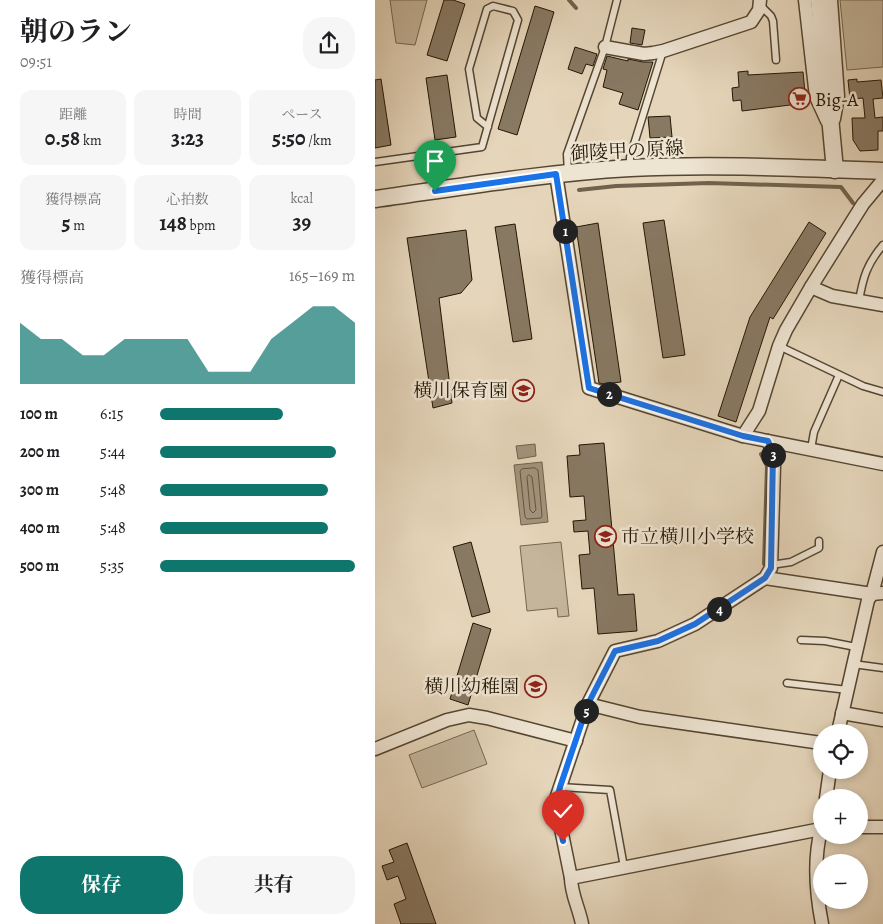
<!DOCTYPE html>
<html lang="ja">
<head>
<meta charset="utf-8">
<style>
	:root { --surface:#fff; --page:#f6f6f6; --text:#202124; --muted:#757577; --accent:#0f766e }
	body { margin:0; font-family:Alegreya,"Noto Serif JP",serif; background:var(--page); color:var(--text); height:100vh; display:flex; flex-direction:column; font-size:19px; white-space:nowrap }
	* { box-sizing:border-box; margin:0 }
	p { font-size:16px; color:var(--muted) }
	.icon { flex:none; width:28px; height:28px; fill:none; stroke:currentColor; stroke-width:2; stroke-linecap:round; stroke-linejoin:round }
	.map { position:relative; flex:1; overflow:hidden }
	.panel { display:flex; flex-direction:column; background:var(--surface); width:375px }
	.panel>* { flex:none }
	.fabs { position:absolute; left:438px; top:724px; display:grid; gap:10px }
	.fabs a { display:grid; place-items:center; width:55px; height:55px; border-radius:50%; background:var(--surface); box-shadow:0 2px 8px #0003; font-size:25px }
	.pin { position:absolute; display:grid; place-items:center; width:42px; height:42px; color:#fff; margin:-51px -21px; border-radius:50% 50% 50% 0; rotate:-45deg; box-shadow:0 0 5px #0007 }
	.pin .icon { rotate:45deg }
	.km { position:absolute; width:25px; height:25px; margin:-12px; border-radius:50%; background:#222; color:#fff; font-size:14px; line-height:25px; text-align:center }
	.round { display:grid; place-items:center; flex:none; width:52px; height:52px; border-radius:20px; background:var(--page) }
	.headline { display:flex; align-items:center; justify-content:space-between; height:85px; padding:0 20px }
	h1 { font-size:28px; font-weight:700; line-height:38px }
	.figures { display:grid; grid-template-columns:repeat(3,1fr); gap:8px; height:85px; padding:5px 20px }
	.figures div { display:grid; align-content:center; border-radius:12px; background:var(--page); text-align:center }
	.figures b { font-size:21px; font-weight:700 }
	.figures small { font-size:14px; font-weight:400 }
	.figures p { font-size:14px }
	.chart { height:140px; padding:10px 20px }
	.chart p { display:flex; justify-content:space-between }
	.chart svg { width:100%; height:90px; margin-top:5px; fill:var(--accent); opacity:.7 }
	.cta { display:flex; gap:10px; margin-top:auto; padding:10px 20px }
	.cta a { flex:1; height:58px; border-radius:20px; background:var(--accent); color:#fff; font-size:20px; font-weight:700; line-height:58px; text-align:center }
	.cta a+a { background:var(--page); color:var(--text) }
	ul { padding:0 20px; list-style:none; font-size:16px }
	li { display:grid; grid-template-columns:80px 60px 1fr; align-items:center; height:38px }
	li i { height:12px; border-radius:6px; background:var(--accent) }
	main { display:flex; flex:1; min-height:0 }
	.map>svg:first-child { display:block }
</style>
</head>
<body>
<main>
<section class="panel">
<div class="headline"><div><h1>朝のラン</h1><p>09:51</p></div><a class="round"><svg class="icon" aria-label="share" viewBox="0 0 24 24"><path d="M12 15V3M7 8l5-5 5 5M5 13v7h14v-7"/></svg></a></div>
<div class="figures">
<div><p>距離</p><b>0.58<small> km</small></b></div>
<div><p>時間</p><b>3:23</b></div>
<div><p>ペース</p><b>5:50<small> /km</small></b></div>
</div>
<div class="figures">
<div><p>獲得標高</p><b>5<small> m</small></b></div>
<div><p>心拍数</p><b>148<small> bpm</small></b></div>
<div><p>kcal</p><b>39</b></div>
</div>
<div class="chart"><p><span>獲得標高</span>165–169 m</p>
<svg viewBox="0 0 160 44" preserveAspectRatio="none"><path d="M0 44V14L10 22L20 22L30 30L40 30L50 22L60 22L70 22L80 22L90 38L100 38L110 38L120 22L130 14L140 6L150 6L160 14V44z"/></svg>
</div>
<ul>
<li><b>100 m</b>6:15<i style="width:63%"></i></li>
<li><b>200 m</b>5:44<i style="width:90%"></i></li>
<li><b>300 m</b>5:48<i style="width:86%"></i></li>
<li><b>400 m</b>5:48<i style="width:86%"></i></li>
<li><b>500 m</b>5:35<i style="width:100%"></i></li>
</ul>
<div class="cta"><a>保存</a><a>共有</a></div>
</section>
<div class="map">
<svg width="508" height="924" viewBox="0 0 508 924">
	<rect width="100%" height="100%" fill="#e5d5ba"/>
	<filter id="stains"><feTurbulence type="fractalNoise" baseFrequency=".004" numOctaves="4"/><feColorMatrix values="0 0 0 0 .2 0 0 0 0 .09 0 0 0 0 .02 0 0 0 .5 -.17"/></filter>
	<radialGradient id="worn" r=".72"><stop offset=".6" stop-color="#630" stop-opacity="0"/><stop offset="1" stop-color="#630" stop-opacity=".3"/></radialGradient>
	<g fill="#c4b59b" stroke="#746650">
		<path d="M15,0H52L40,45L21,43Z"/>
		<path d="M465,0H508V67L472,70Z"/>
		<path d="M186,542L194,616L183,617L182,608L152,611L145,546Z"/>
		<path d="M99,730L112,764L47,788L34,755Z"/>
	</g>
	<g fill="#a3947c" stroke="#70624c">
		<path d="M160,444L161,456L143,459L141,446Z"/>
		<path d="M167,462L173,522L146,525L139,465Z"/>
	</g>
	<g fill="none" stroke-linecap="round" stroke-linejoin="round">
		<g stroke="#635540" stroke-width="1">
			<path d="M160,468L163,470L167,516L166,518L152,519L150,517L145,471L147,469Z"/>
			<path d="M154,475L157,477L161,510L158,513L155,510L152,477Z"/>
		</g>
		<g stroke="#70624c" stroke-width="4">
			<path d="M194,0L201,8"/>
			<path d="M204,190L241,186L334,183L466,187L478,203"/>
			<path d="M386,454L392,466L389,564"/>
		</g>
	</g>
	<g fill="#887963" stroke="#231604">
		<path d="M69,0H78L90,4L72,61L52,55Z"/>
		<path d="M160,6L179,12L142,135L123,129Z"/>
		<path d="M257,28L270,30L267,45L255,43Z"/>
		<path d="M200,47L222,54L218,66L211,64L207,74L193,69Z"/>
		<path d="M232,56L253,61V59L268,62H278L263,110L244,104L248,93L228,87L232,70L228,69Z"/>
		<path d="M373,71V75L428,72L431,103L367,111L366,100L358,101L357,88L364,87L363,72Z"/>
		<path d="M72,75L81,137L60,140L51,78Z"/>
		<path d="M6,79L16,145L0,148V80Z"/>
		<path d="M482,79V82L506,80L508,98L498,99L500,118L508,117V131H503V150L485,151L478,140L477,118H490L488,98L475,99L473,80Z"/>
		<path d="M295,116L297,137L275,138L273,117Z"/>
		<path d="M289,220L310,355L288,358L268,223Z"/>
		<path d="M434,222L451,233L398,319L395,317L361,422L343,416L375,317Z"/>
		<path d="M223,223L246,382L229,384L224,383L201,227Z"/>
		<path d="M140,224L157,339L138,342L120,227Z"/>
		<path d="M91,230L97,280L86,293L64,298L77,403L58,408L32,238Z"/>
		<path d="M229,443L243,595L259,594L262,631L223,634L219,588L207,589L204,555L215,554L213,531L199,532L198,521L211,520L209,496L195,497L192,456L205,455L204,445Z"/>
		<path d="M96,542L115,612L97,617L78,547Z"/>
		<path d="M98,623L116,629L93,705L75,699Z"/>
		<path d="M32,843L61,924H26L19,904L31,899L23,876L12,880L7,866L19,862L14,850Z"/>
	</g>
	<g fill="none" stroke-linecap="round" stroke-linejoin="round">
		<defs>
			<g id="service">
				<path d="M384,4L396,16L398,21L401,60"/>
				<path d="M0,162L107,147L143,20L138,11L118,6L112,9L94,69L102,118L113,127"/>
				<path d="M255,167V157L288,51"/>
				<path d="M193,173L192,154L230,47L242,0"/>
				<path d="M484,301C488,277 492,264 508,245"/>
				<path d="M404,346L488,386L508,392"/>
				<path d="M436,449L439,432L464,375"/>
				<path d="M396,565L416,562L444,548V541"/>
				<path d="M426,640L450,641L481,647"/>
				<path d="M478,664L508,668"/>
				<path d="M412,683L473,690"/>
				<path d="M185,787L235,790L249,867"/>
			</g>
			<g id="minor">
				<path d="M430,0L441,97L452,121"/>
				<path d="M456,0L463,96L459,119"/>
				<path d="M230,47L269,54L278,53L288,51L376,22L384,10L385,0"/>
				<path d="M181,174L214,388L368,436L508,464"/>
				<path d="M436,287L457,296L508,305"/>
				<path d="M368,436L384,411L404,346L411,330L436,287L488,204L508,180"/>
				<path d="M390,578L497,594L508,593"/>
				<path d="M213,704L265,717L446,743"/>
				<path d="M467,713L508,720"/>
				<path d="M463,732L493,600L497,594L508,552"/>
				<path d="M0,749L72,720L94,715L112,718L201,741"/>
				<path d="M451,798L455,770"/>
				<path d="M484,827H508"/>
				<path d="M446,830C438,861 441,893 447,924"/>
				<path d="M196,878L446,829"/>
				<path d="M207,924C204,908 196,894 196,878L181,804L182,796L213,704L240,651L283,641L320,624L390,578L396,568L399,466L398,452L393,441"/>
			</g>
			<g id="tertiary">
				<path d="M444,0L460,170"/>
				<path d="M0,199C85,187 169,173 255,168C339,164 424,168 508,171"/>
			</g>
		</defs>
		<use href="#service" stroke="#544632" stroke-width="9"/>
		<use href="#minor" stroke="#544632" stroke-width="15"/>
		<use href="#tertiary" stroke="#544632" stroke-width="19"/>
		<use href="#service" stroke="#eee4d2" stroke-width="6"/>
		<use href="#minor" stroke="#eee4d2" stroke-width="12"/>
		<use href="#tertiary" stroke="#eee4d2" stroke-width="16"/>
	</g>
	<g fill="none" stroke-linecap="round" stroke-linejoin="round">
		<defs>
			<path id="route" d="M60,191L181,174L214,388L368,436L393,441L398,452L396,568L390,578L320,624L283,641L240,651L213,704L185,787L181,804L188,841"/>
		</defs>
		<use href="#route" stroke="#fff" stroke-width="10"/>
		<use href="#route" stroke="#1a73e8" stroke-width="6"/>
	</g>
	<defs>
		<symbol id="supermarket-ring" viewBox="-11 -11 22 22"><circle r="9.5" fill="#eee4d2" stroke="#8f2418" stroke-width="1.5"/><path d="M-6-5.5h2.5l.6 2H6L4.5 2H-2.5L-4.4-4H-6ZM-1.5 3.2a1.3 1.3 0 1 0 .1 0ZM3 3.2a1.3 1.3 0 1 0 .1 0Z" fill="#8f2418"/></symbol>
		<symbol id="school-ring" viewBox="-11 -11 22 22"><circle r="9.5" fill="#eee4d2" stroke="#8f2418" stroke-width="1.5"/><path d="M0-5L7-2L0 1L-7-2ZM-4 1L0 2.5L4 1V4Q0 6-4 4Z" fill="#8f2418"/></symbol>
	</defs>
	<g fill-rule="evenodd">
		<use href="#supermarket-ring" x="412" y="86" width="25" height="25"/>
		<use href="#school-ring" x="136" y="378" width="25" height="25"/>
		<use href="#school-ring" x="218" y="524" width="25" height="25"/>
		<use href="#school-ring" x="148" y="674" width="25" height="25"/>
	</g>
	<g text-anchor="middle" stroke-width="5" stroke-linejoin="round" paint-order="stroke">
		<g font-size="19" fill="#231604" stroke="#eee4d2" text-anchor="start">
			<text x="440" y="106">Big-A</text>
			<text x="133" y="397" text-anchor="end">横川保育園</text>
			<text x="246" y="543">市立横川小学校</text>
			<text x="144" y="693" text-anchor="end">横川幼稚園</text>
		</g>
		<g font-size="19" fill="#231604" stroke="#eee4d2">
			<text transform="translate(252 150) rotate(-3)" y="7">御陵甲の原線</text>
		</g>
	</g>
	<rect width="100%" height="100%" filter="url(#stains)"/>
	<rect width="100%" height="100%" fill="url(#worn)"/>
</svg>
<div class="fabs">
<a><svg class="icon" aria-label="locate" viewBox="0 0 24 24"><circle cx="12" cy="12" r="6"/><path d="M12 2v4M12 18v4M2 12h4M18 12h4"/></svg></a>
<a>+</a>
<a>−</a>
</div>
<div class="pin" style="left:60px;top:191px;background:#1e9e55"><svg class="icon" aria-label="arrive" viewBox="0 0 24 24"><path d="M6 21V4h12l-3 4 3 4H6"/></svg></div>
<div class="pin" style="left:188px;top:841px;background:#d93025"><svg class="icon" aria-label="check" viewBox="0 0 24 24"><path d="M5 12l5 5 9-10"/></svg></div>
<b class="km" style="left:190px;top:231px">1</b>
<b class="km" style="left:234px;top:394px">2</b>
<b class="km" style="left:398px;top:455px">3</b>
<b class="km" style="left:344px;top:609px">4</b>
<b class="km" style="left:211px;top:711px">5</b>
</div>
</main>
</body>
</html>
